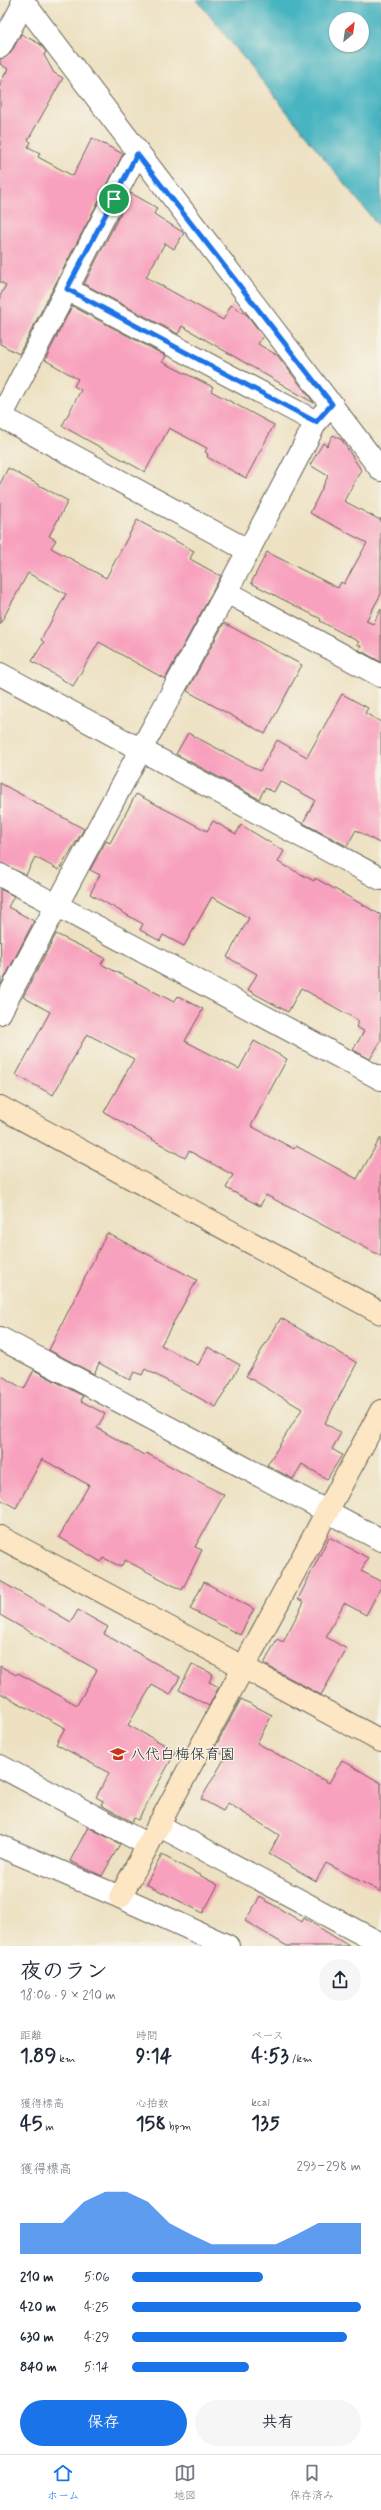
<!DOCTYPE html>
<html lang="ja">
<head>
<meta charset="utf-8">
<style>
	:root { --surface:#fff; --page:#f6f6f7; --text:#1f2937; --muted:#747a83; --line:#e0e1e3; --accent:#1a73e8 }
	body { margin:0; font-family:Mynerve,"Klee One",sans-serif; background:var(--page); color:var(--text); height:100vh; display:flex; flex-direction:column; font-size:15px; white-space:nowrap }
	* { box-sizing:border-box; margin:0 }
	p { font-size:13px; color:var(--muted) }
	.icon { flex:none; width:22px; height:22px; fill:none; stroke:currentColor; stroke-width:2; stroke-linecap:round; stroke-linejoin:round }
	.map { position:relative; height:1946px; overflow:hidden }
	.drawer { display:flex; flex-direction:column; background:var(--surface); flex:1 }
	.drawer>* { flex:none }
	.needle { width:26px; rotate:29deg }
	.fabs { position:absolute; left:329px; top:12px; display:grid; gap:8px }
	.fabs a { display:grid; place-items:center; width:40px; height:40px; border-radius:50%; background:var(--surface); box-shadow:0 1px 3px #0004; font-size:20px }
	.pin { position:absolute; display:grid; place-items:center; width:34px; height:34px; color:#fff; margin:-17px; border:2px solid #fff; border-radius:50%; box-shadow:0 1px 4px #0007 }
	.round { display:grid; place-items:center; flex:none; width:42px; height:42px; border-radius:21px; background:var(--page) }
	.summary { display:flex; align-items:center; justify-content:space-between; height:68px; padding:0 20px }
	h1 { font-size:22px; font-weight:800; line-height:30px }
	.metrics { display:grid; grid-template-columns:repeat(3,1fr); gap:6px; height:68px; padding:4px 20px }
	.metrics div { display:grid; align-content:center }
	.metrics b { font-size:20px; font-weight:800 }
	.metrics small { font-size:11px; font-weight:400 }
	.metrics p { font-size:11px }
	.chart { height:112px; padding:8px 20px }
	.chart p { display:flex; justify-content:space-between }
	.chart svg { width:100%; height:72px; margin-top:4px; fill:var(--accent); opacity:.7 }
	.action { display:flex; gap:8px; margin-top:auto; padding:8px 20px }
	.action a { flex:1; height:46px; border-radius:24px; background:var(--accent); color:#fff; font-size:16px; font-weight:800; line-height:46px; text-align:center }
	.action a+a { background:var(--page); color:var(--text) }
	ul { padding:0 20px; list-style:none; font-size:13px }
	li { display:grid; grid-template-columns:64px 48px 1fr; align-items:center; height:30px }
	li i { height:10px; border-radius:5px; background:var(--accent) }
	.dock { display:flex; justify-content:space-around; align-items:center; height:56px; border-top:1px solid var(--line); background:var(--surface); font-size:11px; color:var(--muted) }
	.dock a { display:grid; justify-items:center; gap:2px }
	.dock .on { color:var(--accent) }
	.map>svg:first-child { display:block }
</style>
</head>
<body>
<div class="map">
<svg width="381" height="1946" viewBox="0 0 381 1946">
	<rect width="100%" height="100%" fill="#f7f3e8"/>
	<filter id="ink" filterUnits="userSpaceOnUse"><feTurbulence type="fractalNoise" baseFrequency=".025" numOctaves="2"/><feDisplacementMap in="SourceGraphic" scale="8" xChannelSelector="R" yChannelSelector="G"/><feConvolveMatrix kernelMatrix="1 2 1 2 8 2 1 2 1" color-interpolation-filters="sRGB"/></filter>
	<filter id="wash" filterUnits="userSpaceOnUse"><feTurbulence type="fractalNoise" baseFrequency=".012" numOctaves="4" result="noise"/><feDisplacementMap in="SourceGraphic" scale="16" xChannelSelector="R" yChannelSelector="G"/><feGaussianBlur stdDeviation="0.9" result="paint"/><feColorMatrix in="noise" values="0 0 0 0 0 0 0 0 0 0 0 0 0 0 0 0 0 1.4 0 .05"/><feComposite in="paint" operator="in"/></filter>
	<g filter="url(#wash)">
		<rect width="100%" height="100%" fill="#ede1c2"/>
		<path fill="#46b4c1" stroke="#31686e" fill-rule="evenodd" d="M197,0H381V229ZM336,19H362V45H336Z"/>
		<g id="blocks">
			<g fill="#f8a1be">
				<path d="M21,34L40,44L46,52L44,55L54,73L63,78L28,140L31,142L28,147L40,153L38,157L73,176L92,138L123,154L19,354L0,344V296L6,285L0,282V83L8,69L0,64V59L11,53Z"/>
				<path d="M131,193L157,208L154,214L184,233L174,249L165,243L146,277L223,320L231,305L247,315L263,336L258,344L277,355L314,403L182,326L178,334L84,284Z"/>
				<path d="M72,306L166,356L162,362L213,387L211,391L274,425L246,478L207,457L208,454L205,452L207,448L169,428L145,472L62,426L81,390L74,386L78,379L45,360Z"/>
				<path d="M333,435L342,440L361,470L344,501L380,520L381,518V594L366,621L373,624L381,609V662L359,650L361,646L357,644L359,642L320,621L321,619L251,583L267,552L338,588L341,582L344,584L367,543L310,513L328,476L310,465L323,443L327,446Z"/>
				<path d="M8,468L68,501L49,536L56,540L51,548L106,578L137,520L194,551L190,559L221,576L165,679L99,642L73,686L32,661L44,642L41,640L66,594L28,573L0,624V484Z"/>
				<path d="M224,623L302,665L265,734L187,691Z"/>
				<path d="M342,694L368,708L365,713L381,722V844L356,830L347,846L303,823L315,800L280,781L274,792L265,788L259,799L176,754L188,733L260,771L277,740L307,757Z"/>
				<path d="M0,783L84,829L59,870L35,857L26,875L0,863Z"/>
				<path d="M136,794L207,831L213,821L236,834L241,825L284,851L278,862L314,881L315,878L381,915V1041L370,1059L353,1050L364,1031L356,1027L359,1021L301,988L288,1012L248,990L257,974L227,957L249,918L212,897L184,946L163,935L160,941L140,930L143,924L90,894L100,875L90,870L106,841L110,843Z"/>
				<path d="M0,889L14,896L8,907L34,921L1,985Z"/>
				<path d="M56,934L105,958L101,964L174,1002L178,996L203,1009L185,1041L239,1069L254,1041L287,1059L251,1126L294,1149L296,1146L357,1179L381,1137V1256L266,1195L260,1206L226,1188L233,1175L189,1151L185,1158L104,1112L134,1059L87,1034L53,1095L16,1075L50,1012L23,997Z"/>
				<path d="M107,1233L197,1280L161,1345L198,1365L208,1347L240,1365L216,1407L145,1369L142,1375L134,1372L130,1380L99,1363L94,1374L49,1350Z"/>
				<path d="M281,1318L357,1363L325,1423L341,1433L332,1449L342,1455L327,1479L302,1464L293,1479L267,1465L302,1409L246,1376Z"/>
				<path d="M34,1370L83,1396L81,1401L105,1414L97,1428L144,1455L146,1453L224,1495L195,1547L202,1550L182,1590L125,1560L121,1567L104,1558L101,1562L59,1537L89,1485L42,1459L16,1508L0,1499V1375L24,1389Z"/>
				<path d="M329,1537L368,1558L361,1571L381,1581V1587L366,1615L344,1603L326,1637L347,1649L321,1695L264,1664L277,1639L283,1642L304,1602L298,1599Z"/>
				<path d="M0,1581L71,1622L78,1610L108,1627L104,1634L180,1677L170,1695L152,1685L128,1725L176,1751L138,1820L134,1818L132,1822L101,1805L103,1801L96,1797L109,1773L56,1744L65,1728L0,1693V1666L16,1675L18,1673L77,1705L97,1670L0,1615Z"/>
				<path d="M204,1582L254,1609L240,1635L190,1609Z"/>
				<path d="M192,1664L213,1674L209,1682L219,1687L209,1706L179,1690Z"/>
				<path d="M241,1699L272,1715L257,1743L329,1783L342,1760L381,1783V1892L326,1863L316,1881L269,1854L279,1835L228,1803L223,1811L201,1799L226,1756L214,1749Z"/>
				<path d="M88,1827L120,1844L102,1876L70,1861Z"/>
				<path d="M162,1855L218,1885L203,1913L146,1884Z"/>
				<path d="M260,1897L302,1922L304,1918L349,1946H287L245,1921Z"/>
			</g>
		</g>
	</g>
	<g filter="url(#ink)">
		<use href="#blocks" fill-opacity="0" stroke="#656156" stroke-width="1"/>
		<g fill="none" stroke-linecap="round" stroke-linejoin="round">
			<defs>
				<g id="street">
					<path d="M22,0L381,470"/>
					<path d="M0,47L24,3"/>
					<path d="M67,289L316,422"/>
					<path d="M0,416L249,551"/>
					<path d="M1,417L137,153"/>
					<path d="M227,592L381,676"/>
					<path d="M0,674L381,879"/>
					<path d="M0,875L381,1079"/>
					<path d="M0,1013C103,814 214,621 316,422L332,404"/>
					<path d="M0,1338L381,1540"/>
					<path d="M0,1766L148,1845"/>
					<path d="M158,1825L381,1944"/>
					<path d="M0,1846L120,1897L228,1946"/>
				</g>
				<g id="secondary">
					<path d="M0,1107L381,1313"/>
					<path d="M0,1537L381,1741"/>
					<path d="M120,1897L381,1411"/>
				</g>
			</defs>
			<use href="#street" stroke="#656156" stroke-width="24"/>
			<use href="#secondary" stroke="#656156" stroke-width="24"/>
			<use href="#street" stroke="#fff" stroke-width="22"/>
			<use href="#secondary" stroke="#fce6c4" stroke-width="22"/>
		</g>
	</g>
	<g fill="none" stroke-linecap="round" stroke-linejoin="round" filter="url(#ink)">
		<defs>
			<path id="route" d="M137,154L332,404L316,422L67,289Z"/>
		</defs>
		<use href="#route" stroke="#fff" stroke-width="8"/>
		<use href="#route" stroke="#1a73e8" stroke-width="5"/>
	</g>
	<defs>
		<symbol id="school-bare" viewBox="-9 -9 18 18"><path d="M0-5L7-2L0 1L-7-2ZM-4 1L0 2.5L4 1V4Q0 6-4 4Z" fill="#c8321e" stroke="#f7f3e8" stroke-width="2.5" paint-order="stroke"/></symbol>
	</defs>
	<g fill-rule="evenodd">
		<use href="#school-bare" x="107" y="1743" width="22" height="22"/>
	</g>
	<g text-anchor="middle" stroke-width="3" stroke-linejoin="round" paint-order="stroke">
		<g font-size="15" fill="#1c1c1c" stroke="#f7f3e8" text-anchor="start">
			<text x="130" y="1759">八代白梅保育園</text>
		</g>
	</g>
</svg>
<div class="fabs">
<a><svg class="needle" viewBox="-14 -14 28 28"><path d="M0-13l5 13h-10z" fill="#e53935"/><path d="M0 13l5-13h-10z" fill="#747a83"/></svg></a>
</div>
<div class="pin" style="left:114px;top:199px;background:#1e9e55"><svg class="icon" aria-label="arrive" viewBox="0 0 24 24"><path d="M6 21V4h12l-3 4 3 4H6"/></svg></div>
</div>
<section class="drawer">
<div class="summary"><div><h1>夜のラン</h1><p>18:06 · 9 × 210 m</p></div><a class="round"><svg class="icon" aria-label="share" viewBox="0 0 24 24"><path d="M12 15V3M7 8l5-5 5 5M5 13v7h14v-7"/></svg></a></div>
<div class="metrics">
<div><p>距離</p><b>1.89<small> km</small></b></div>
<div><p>時間</p><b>9:14</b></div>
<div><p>ペース</p><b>4:53<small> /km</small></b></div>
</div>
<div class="metrics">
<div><p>獲得標高</p><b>45<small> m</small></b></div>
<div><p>心拍数</p><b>158<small> bpm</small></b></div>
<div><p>kcal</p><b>135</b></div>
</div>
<div class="chart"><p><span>獲得標高</span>293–298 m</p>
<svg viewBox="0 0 160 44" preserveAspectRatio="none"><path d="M0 44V25L10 25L20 25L30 12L40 6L50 6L60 12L70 25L80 32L90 38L100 38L110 38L120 38L130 32L140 25L150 25L160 25V44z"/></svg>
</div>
<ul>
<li><b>210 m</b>5:06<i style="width:57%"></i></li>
<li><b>420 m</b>4:25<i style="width:100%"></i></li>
<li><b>630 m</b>4:29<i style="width:94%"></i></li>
<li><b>840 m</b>5:14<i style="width:51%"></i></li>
</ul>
<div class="action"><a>保存</a><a>共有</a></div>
</section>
<nav class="dock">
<a class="on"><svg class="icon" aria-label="home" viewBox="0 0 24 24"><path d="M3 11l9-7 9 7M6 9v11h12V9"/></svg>ホーム</a>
<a><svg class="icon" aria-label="map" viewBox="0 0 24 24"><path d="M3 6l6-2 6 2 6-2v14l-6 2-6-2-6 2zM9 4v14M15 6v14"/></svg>地図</a>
<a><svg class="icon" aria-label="saved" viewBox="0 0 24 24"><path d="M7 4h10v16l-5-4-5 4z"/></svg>保存済み</a>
</nav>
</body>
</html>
